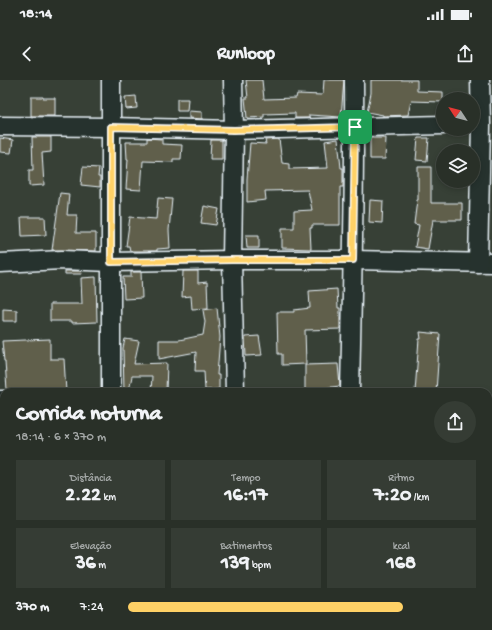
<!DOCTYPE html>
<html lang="pt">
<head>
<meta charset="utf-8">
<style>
	:root { --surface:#293028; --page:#353c34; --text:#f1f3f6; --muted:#a5a9a8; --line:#454b45; --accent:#ffd166 }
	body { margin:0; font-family:"Gochi Hand",sans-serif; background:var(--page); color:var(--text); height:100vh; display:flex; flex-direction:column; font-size:15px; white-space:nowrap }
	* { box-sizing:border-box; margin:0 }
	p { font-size:13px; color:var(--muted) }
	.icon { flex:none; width:22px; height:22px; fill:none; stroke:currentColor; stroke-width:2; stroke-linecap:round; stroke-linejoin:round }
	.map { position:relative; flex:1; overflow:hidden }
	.side { position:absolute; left:0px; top:308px; width:492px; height:242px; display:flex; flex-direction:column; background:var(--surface); border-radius:12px 12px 0 0; box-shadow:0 2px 6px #0003,0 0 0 1px var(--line) }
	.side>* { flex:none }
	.needle { width:26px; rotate:306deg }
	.buttons { position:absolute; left:436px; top:12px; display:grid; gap:8px }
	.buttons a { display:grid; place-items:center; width:44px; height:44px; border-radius:50%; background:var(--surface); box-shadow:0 2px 6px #0003,0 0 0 1px var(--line); font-size:20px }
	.pin { position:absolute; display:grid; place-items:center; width:34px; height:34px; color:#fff; margin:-17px; border-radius:8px; box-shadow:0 2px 6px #0006 }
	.round { display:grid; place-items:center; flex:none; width:42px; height:42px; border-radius:21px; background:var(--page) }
	.headline { display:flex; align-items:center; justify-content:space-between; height:68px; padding:0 16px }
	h1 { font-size:22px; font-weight:700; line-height:30px }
	.metrics { display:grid; grid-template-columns:repeat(3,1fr); gap:6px; height:68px; padding:4px 16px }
	.metrics div { display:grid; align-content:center; border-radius:0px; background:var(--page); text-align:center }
	.metrics b { font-size:20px; font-weight:700 }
	.metrics small { font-size:11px; font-weight:400 }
	.metrics p { font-size:11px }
	ul { padding:0 16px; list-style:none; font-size:13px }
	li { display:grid; grid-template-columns:64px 48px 1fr; align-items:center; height:30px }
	li i { height:10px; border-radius:5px; background:var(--accent) }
	.status { display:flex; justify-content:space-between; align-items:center; height:28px; padding:0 20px; background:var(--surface); direction:ltr }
	.status svg { height:11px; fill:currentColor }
	header { display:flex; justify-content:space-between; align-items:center; height:52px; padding:0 16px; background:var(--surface); font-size:18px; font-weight:700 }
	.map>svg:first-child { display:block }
</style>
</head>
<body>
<div class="status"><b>18:14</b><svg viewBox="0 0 49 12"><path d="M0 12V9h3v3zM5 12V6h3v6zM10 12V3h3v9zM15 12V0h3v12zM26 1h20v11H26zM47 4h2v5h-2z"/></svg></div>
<header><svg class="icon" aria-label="back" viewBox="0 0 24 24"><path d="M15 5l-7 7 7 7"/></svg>Runloop<svg class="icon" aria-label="share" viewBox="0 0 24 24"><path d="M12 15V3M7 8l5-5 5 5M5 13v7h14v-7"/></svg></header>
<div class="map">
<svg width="492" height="550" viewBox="0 0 492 550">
	<rect width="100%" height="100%" fill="#374036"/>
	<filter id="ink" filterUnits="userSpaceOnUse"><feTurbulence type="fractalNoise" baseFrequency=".025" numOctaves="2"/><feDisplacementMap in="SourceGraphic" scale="8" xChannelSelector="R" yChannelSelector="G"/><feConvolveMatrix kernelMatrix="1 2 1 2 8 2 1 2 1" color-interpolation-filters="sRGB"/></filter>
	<g filter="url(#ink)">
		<g fill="#605f4b" stroke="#e8f1f8">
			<path d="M246,0H262L264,19L296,18L297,14L322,15L323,14L324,0H344L341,37L309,35V38H295V33L264,34V37L247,38L245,18H248Z"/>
			<path d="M371,0H417V11L443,12V22L411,21L408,35L383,36V35L367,32L371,13Z"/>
			<path d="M136,16L137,28L126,29L125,17Z"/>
			<path d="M31,17H43V18H55V36H31Z"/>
			<path d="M177,19H188L187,31H177Z"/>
			<path d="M189,31L202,32V39L189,38Z"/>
			<path d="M32,57H51V72L42,73L44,105L29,106V90H33Z"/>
			<path d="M0,58L13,60L11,73L0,72Z"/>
			<path d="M147,58L162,59V64L182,65L181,79H173V82L143,81L141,110L126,109L128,79H127L126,62H147Z"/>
			<path d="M370,58H386L385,79H370Z"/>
			<path d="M418,58H429L427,81L416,80Z"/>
			<path d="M279,59L282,83L289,84V89L328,88L325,61L338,59L341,88H343V107H340V145H312V148H310L311,169L282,168V148H294V131L312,130L308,110L265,111L266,120L247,122V99L250,63L266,64L265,60Z"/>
			<path d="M211,60H222V79H210Z"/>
			<path d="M83,87L99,88L98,97H100V107L81,105Z"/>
			<path d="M418,87H431V123H462V140H433L428,169L415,167L419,145L414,144L417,120H418Z"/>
			<path d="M60,113L69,114L67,135H77L76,153H96V171L52,170Z"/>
			<path d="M158,118L172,119L169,150L170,168L157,169V171H130L129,166H126L130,137L156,139Z"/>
			<path d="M370,120L383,121L382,143L369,142Z"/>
			<path d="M204,126L219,129L216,145L201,143Z"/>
			<path d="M21,137H45L46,155L22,156Z"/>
			<path d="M246,155H259V168H247Z"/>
			<path d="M65,191H81L82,194H65Z"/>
			<path d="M183,191H198V203L207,202L208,228L192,229L191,216L182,217Z"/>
			<path d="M131,192H141L142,218L124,219L123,197H131Z"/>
			<path d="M96,197L97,242L72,243V241H50V224H82L81,198Z"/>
			<path d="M337,209L338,228H340V249L305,250L306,284L282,285V274H278L277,232H294V230L310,228L309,211Z"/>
			<path d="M217,228L220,257L217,295H219V309L205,310L204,291H195L196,272L159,279V260H179L203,255L205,242L203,230Z"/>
			<path d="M3,229L17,230V241H3Z"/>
			<path d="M420,252L440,254L436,312H415L419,259H421Z"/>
			<path d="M259,256L262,275L246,276L245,257Z"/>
			<path d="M50,259V279H64L66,312H10L7,310L5,281H4L2,261Z"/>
			<path d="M125,259L139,261L134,284L167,283L166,312H151L152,296H132L129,311H124L123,268Z"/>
			<path d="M338,284L340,306L323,308V312H305V285Z"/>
		</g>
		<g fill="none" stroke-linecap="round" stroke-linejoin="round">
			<defs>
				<g id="minor">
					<path d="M233,0L234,50L232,180L235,312"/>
					<path d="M0,46L111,47L234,50L443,45"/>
					<path d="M0,183L62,180L111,182L232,180H353L492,183"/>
					<path d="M478,183L481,45L480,0"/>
					<path d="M111,312V0"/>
					<path d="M350,312C352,208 355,104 354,0"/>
					<path d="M0,320H4"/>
					<path d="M0,334L4,391"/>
					<path d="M488,453H492"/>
					<path d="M55,546L56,550"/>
					<path d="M294,546V550"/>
					<path d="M415,546V550"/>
					<path d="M174,550V546"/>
				</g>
			</defs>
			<use href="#minor" stroke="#e8f1f8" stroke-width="21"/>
			<use href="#minor" stroke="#26332d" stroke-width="18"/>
		</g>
	</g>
	<g fill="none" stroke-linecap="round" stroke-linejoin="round" filter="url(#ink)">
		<defs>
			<path id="route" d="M111,47L234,50L355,47L353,180H232L111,182Z"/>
		</defs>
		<use href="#route" stroke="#fff" stroke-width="8"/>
		<use href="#route" stroke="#ffd166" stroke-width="5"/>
	</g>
</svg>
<div class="buttons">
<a><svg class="needle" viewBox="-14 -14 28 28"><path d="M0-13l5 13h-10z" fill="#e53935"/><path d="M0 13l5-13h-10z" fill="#a5a9a8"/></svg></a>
<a><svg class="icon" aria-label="layers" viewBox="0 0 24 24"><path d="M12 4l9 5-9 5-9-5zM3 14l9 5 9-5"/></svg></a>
</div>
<div class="pin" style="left:355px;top:47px;background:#1e9e55"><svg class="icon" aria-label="arrive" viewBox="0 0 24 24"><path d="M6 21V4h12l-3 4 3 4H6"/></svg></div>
<section class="side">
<div class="headline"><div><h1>Corrida noturna</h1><p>18:14 · 6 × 370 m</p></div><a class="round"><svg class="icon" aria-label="share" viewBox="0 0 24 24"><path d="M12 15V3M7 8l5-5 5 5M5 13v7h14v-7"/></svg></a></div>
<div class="metrics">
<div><p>Distância</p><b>2.22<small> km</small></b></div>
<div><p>Tempo</p><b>16:17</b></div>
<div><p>Ritmo</p><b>7:20<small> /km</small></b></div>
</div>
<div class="metrics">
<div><p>Elevação</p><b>36<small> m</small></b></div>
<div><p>Batimentos</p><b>139<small> bpm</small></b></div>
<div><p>kcal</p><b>168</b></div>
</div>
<ul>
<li><b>370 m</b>7:24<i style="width:79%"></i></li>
</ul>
</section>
</div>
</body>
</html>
